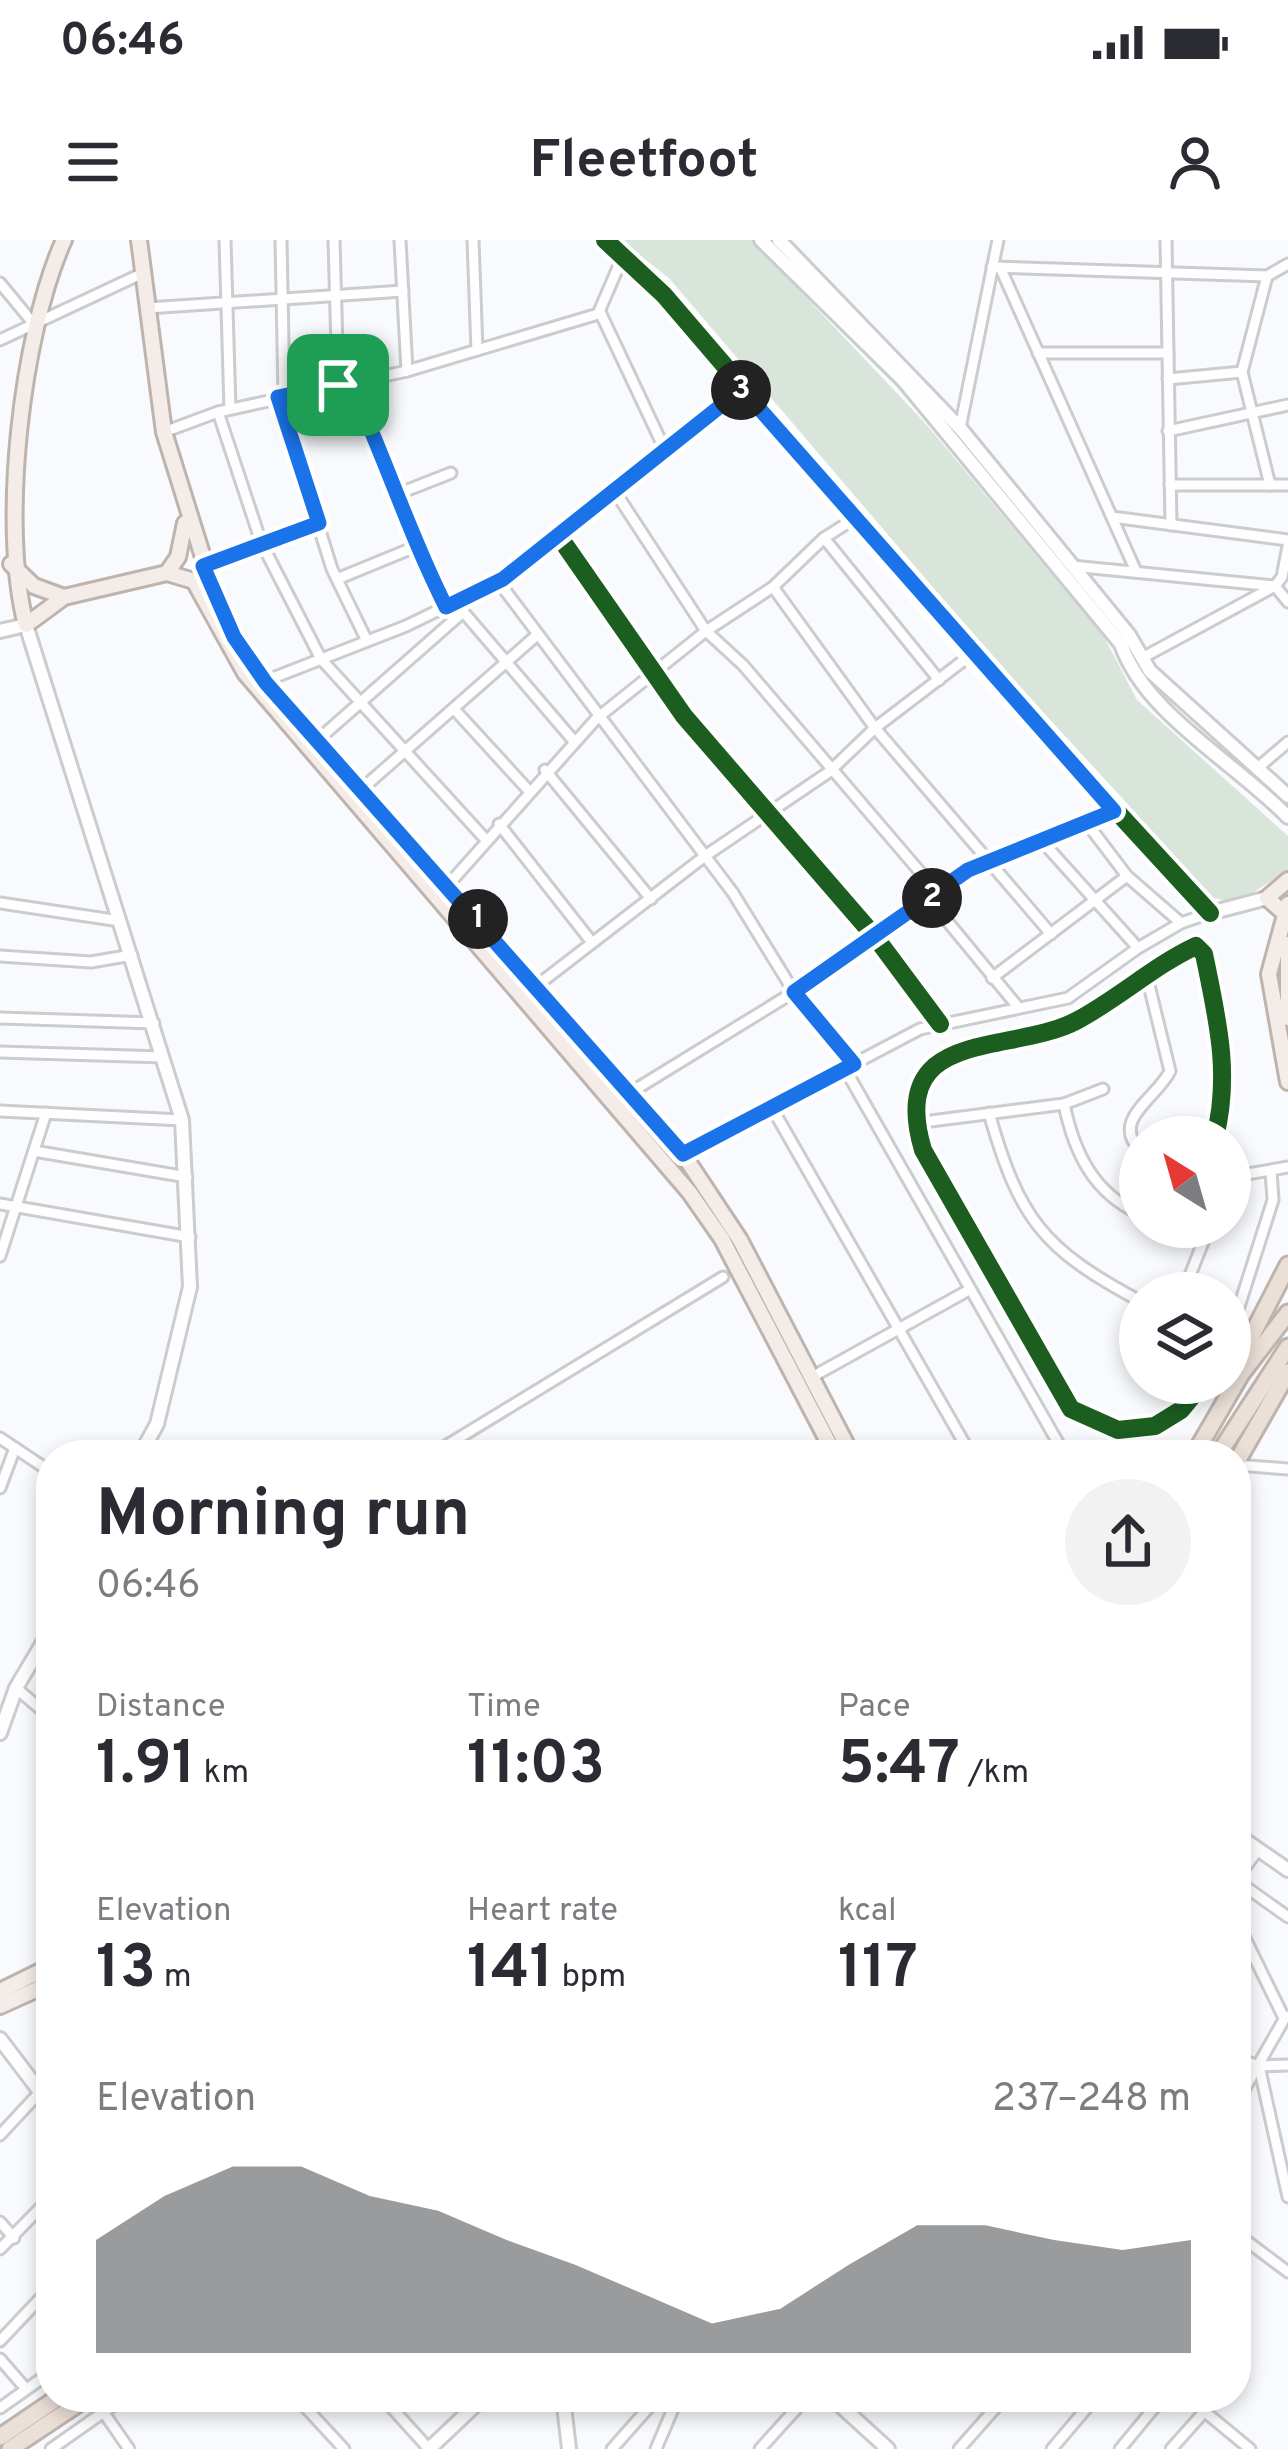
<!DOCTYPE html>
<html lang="en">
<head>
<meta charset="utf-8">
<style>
	:root { --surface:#fff; --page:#f2f2f3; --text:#2b2b33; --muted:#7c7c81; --accent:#707174 }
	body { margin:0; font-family:Overpass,sans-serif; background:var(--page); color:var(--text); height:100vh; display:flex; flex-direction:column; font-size:45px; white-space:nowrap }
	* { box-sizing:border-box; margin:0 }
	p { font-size:39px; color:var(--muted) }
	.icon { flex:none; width:66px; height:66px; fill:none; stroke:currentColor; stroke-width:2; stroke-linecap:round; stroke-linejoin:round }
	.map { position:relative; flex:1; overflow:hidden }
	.details { position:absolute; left:36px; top:1200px; width:1215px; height:972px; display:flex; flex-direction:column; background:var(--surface); border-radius:48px; box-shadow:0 6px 18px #0003 }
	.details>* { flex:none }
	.needle { width:78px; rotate:323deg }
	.buttons { position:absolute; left:1119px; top:876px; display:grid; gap:24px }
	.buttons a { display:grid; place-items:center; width:132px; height:132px; border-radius:50%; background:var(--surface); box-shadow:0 6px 18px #0003; font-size:60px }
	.pin { position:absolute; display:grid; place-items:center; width:102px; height:102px; color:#fff; margin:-51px; border-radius:24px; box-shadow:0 6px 18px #0006 }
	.km { position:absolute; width:60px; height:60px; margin:-30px; border-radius:50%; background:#222; color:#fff; font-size:33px; line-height:60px; text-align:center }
	.round { display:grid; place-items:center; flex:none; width:126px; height:126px; border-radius:63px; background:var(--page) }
	.summary { display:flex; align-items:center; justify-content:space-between; height:204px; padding:0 60px }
	h1 { font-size:66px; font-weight:700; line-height:90px }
	.stats { display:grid; grid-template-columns:repeat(3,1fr); gap:18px; height:204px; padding:12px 60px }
	.stats div { display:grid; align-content:center }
	.stats b { font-size:60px; font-weight:700 }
	.stats small { font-size:33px; font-weight:400 }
	.stats p { font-size:33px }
	.chart { height:336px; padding:24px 60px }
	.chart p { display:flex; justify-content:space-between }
	.chart svg { width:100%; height:216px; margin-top:12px; fill:var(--accent); opacity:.7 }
	.status { display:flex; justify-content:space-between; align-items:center; height:84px; padding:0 60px; background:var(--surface); direction:ltr }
	.status svg { height:33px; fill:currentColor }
	header { display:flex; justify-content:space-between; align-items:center; height:156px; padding:0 60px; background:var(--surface); font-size:54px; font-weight:700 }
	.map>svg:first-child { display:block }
</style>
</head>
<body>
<div class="status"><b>06:46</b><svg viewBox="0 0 49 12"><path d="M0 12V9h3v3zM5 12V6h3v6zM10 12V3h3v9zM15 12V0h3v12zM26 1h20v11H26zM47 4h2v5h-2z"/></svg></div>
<header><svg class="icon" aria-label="menu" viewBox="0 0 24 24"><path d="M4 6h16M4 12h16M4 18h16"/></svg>Fleetfoot<svg class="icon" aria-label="person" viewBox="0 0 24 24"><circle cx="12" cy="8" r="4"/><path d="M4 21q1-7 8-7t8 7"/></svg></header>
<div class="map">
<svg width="1288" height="2209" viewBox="0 0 1288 2209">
	<rect width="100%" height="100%" fill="#f9fafd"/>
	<path fill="#d9e5db" d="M620,0H752L925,183L1103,395L1137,460L1288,596V630C1241,660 1227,676 1180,637L669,38Z"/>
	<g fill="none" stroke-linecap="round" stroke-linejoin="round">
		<defs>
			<g id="street">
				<path d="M225,0L230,169"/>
				<path d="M281,0L284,156"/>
				<path d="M334,0L338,145"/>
				<path d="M400,0L407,131"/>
				<path d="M473,0L477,110"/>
				<path d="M1166,0L1171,285"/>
				<path d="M992,27L1267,36L1288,24"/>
				<path d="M1000,27L1135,329"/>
				<path d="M1267,36L1242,132L1270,245"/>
				<path d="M0,43L33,83"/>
				<path d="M147,68L403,51"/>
				<path d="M600,72L665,210"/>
				<path d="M0,100L143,33"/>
				<path d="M1038,113H1168"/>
				<path d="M1168,139L1242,132"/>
				<path d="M350,142C385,217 409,294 446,367"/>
				<path d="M278,157L332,329L367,401"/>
				<path d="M218,172L261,302L321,419L487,601"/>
				<path d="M960,188L998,0"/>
				<path d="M1168,191L1288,165"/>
				<path d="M164,192L218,172L407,131L598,74L623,16"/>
				<path d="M1170,245H1288"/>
				<path d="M614,250L706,391L743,425L938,653"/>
				<path d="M400,253L451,233"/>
				<path d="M1112,277L1288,300"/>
				<path d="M558,295L684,476L876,698L940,784"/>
				<path d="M824,298L939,440"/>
				<path d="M203,326L319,283"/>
				<path d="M1072,326L1275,346L1288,362"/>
				<path d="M337,339L415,307"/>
				<path d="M498,341L733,653L794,752L854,824"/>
				<path d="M773,347L875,488L1051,694"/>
				<path d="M460,368L573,500"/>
				<path d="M1142,418L1275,346L1282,337L1288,306"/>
				<path d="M265,441L406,386L503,339L742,149"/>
				<path d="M454,469L529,551"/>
				<path d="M320,498L463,372"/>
				<path d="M1260,526L1288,502"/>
				<path d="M545,530L651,659"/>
				<path d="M364,547L537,395"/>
				<path d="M1086,582L1127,636L1181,683"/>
				<path d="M499,584L590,700"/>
				<path d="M1041,600L1138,708"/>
				<path d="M449,644L596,479L706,391L773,347L824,298L857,277"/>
				<path d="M929,659L1018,767"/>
				<path d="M0,663L120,681"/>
				<path d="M0,716L91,722L132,715"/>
				<path d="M992,738L1127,636"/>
				<path d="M535,747L705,616L829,532L875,488L972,414"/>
				<path d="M0,778L154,783"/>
				<path d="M0,812L163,817"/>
				<path d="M845,829L1065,1215"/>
				<path d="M628,854L794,752L968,630L1114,571"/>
				<path d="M1064,864C1074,912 1093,953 1140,974"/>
				<path d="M772,868L971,1215"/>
				<path d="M0,871L182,880"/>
				<path d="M989,873C1019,978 1042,1009 1140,1061"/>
				<path d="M915,883L1064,864L1103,849"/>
				<path d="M1140,910C1110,880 1157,858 1170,831L1147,737"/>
				<path d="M34,911L187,937"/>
				<path d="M683,914L920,789L1068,758L1138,708L1181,683L1210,673"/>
				<path d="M1230,937L1288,927"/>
				<path d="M0,964L190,997"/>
				<path d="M1176,987L1207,996"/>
				<path d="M0,1016L46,873"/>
				<path d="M1183,1053L1209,987"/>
				<path d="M1230,1095L1273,960L1271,931"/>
				<path d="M810,1138L969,1050"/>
				<path d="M1203,1143L1181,1170L1155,1186L1118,1190L1071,1169L923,910C886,785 1012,816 1078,780C1119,758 1155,725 1196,706L1204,714C1217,778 1231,833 1215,897"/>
				<path d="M0,1198L51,1232"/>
				<path d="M431,1215L723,1037"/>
				<path d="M1236,1225L1288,1229"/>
				<path d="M0,1248L15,1208"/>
				<path d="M16,1448L51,1478"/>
				<path d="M1236,1639L1259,1609"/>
				<path d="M1236,1640L1288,1677"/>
				<path d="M1236,1680L1284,1778"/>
				<path d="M1236,1818L1259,1826L1288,1825"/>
				<path d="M1259,1826L1288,1957"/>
				<path d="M1236,1864L1286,1776"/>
				<path d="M0,1895L40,1852"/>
				<path d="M0,1982L14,1998"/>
				<path d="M1236,1993L1288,2032"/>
				<path d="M0,2009L51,1957"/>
				<path d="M0,2101L51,2047"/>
				<path d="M0,2119L26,2149"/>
				<path d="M93,2157L129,2209"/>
				<path d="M296,2157L344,2209"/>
				<path d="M382,2157L429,2209"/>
				<path d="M1187,2157L1250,2209"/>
				<path d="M0,2168L51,2132"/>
				<path d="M845,2169L858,2157"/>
				<path d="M51,2209L125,2157"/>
				<path d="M612,2209L658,2157"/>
				<path d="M656,2209L678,2157"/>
				<path d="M760,2209L807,2157"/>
				<path d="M959,2209L1005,2157"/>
				<path d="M1052,2209L1096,2157"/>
				<path d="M1120,2209L1163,2157"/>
				<path d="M1171,2209L1204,2172"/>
			</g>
			<g id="secondary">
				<path d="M605,0L664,55L758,169L1189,655L1210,673L1267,658"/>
				<path d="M761,0L903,140L1121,404C1145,474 1236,523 1288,577"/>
				<path d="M779,0L960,188L1129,395L1150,431L1288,556"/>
				<path d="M0,391L26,385L182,880L190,1047L157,1184L140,1215"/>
				<path d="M0,1493L16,1448L51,1389"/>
				<path d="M1236,1594L1288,1630"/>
				<path d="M0,1799L51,1866"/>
				<path d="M563,2157L569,2209"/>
				<path d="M831,2157L888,2209"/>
				<path d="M429,2209L484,2157"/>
			</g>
			<g id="primary">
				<path d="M64,0C21,95 0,286 26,385L64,357L167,333L194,341L245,433L690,953L722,999L835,1215"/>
				<path d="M139,0L164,192L216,359"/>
				<path d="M11,324L34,346L64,357"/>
				<path d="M167,333L178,317L185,283"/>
				<path d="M225,379L266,443L683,914L740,1000L852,1215"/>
				<path d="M1288,664L1269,734L1288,842"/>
				<path d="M1283,672L1267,658L1288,640"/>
				<path d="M1288,704V778"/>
				<path d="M0,1751L51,1726"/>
				<path d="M0,1766L51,1743"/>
			</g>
			<g id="highway">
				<path d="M1232,1134L1288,1025"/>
				<path d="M1194,1215L1241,1134L1288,1073"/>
				<path d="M1218,1215L1288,1107"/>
				<path d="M1236,1223L1288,1132"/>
				<path d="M0,2197L59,2157"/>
				<path d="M10,2209L88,2157"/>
			</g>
		</defs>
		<use href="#street" stroke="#cbcccf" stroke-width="15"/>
		<use href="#secondary" stroke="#cbcccf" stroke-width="18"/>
		<use href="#primary" stroke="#bfb4ad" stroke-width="20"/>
		<use href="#highway" stroke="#bfb4ad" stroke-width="21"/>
		<use href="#street" stroke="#fefeff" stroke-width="9"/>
		<use href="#secondary" stroke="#fefeff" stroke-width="12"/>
		<use href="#primary" stroke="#f3ece8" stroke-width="14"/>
		<use href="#highway" stroke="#ebe0d8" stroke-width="15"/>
		<defs>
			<g id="cycleway">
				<path d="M605,0L664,55L972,414L1210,673"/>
				<path d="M558,295L684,476L876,698L940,784"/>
				<path d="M1203,1143L1181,1170L1155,1186L1118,1190L1071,1169L923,910C886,785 1012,816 1078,780C1119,758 1155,725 1196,706L1204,714C1217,778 1231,833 1215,897"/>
			</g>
		</defs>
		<use href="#cycleway" stroke="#fff" stroke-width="26"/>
		<use href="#cycleway" stroke="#1b5e20" stroke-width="18"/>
	</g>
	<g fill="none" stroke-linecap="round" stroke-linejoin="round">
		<defs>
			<path id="route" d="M350,142C385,217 409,294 446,367L503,339L742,149L1114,571L968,630L794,752L854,824L683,914L266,443L234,397L203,326L319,283L278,157Z"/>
		</defs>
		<use href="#route" stroke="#fff" stroke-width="24"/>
		<use href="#route" stroke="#1a73e8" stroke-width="15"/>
	</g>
</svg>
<div class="buttons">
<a><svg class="needle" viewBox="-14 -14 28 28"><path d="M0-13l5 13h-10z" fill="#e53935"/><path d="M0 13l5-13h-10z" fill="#7c7c81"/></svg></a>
<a><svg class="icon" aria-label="layers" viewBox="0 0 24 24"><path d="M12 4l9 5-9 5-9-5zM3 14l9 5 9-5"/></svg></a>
</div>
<div class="pin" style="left:338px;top:145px;background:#1e9e55"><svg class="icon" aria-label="arrive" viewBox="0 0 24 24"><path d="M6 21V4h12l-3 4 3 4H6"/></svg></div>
<b class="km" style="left:478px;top:679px">1</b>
<b class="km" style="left:932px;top:658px">2</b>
<b class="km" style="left:741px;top:150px">3</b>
<section class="details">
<div class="summary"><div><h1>Morning run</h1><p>06:46</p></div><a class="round"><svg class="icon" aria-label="share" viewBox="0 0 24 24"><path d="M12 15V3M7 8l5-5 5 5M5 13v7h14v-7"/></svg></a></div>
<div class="stats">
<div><p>Distance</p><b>1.91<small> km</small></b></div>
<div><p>Time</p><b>11:03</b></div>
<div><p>Pace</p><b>5:47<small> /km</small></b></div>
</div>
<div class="stats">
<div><p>Elevation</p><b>13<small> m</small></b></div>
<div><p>Heart rate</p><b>141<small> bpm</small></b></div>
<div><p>kcal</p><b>117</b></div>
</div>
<div class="chart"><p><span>Elevation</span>237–248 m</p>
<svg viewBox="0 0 160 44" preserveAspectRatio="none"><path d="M0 44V21L10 12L20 6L30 6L40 12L50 15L60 21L70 26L80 32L90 38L100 35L110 26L120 18L130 18L140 21L150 23L160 21V44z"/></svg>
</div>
</section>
</div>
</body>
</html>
